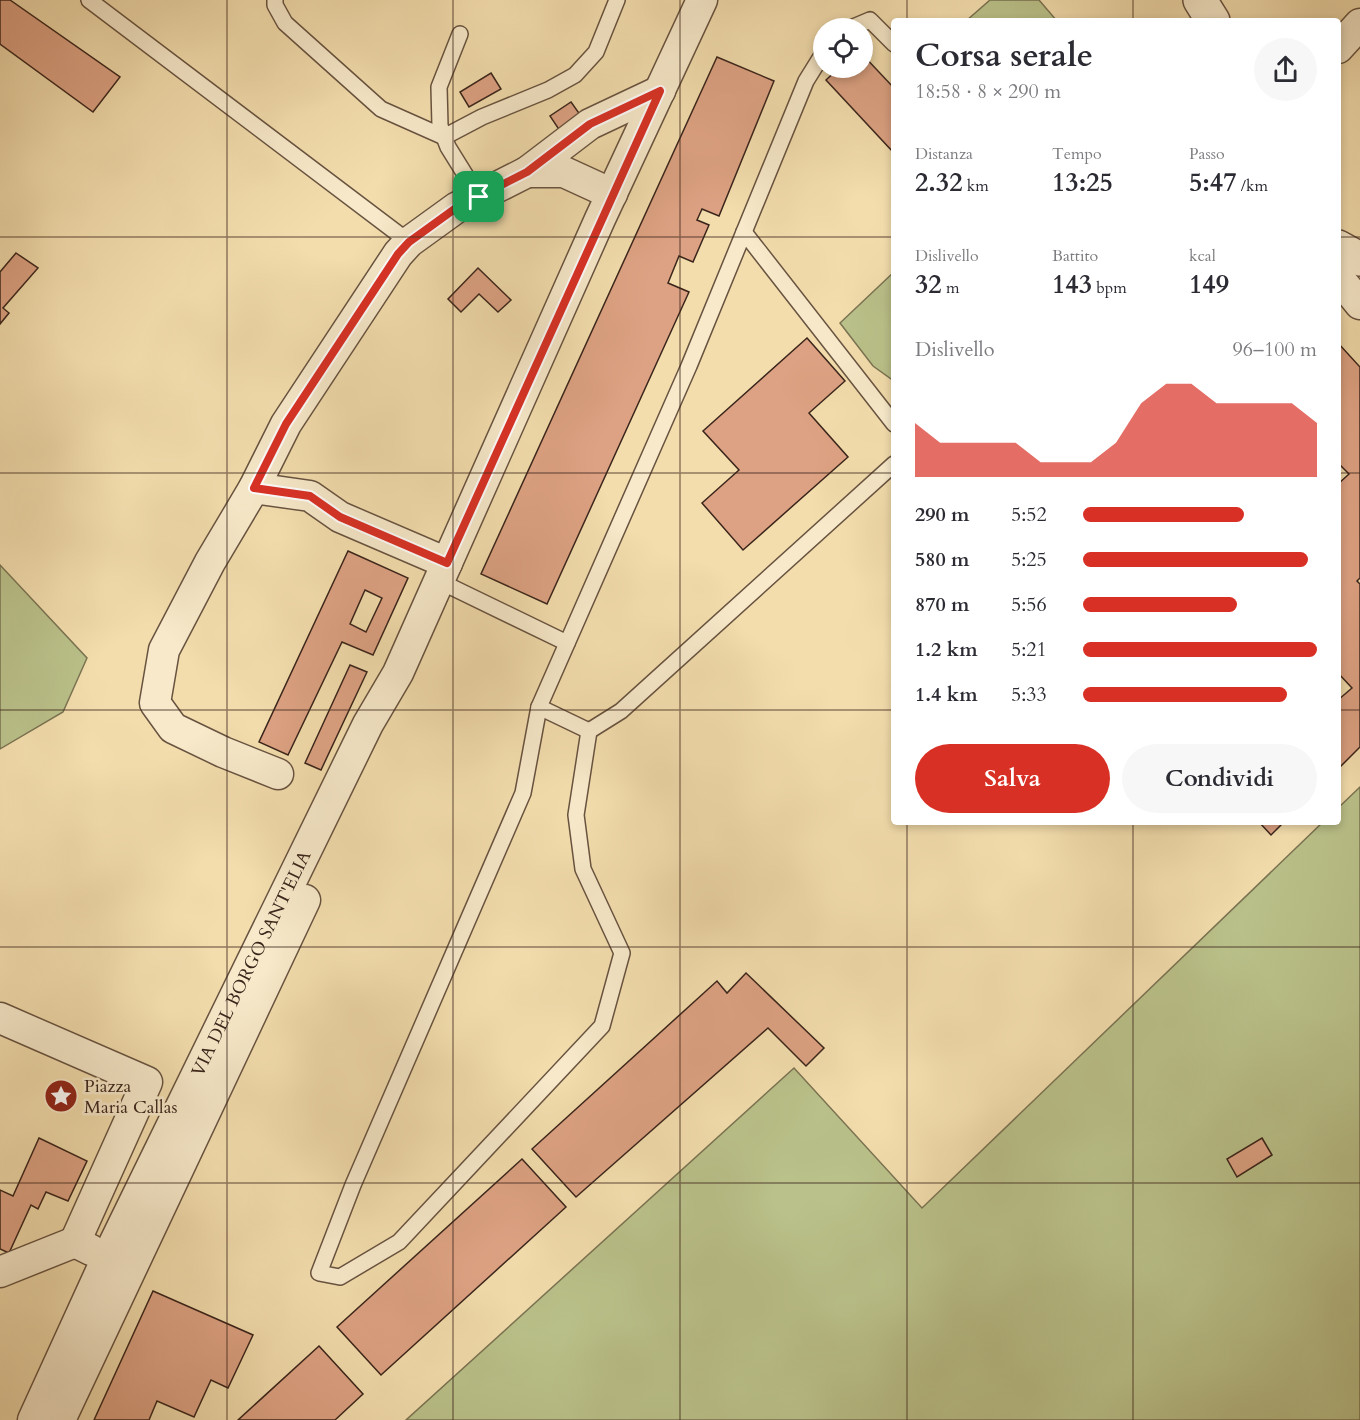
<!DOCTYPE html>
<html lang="it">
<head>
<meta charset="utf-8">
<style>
	:root { --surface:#fff; --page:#f7f7f7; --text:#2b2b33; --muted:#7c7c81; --accent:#d93025 }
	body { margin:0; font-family:Cardo,serif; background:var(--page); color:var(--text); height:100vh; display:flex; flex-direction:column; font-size:22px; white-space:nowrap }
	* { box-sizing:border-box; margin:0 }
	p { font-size:20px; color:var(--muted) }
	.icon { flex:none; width:33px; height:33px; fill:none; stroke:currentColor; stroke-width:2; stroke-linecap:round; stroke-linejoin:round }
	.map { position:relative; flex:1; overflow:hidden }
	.panel { position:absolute; left:891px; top:18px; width:450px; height:807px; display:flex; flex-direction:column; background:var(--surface); border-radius:6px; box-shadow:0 3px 9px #0003 }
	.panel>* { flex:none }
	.controls { position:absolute; left:813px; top:18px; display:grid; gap:12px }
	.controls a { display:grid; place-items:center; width:60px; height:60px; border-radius:50%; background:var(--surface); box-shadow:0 3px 9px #0003; font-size:30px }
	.pin { position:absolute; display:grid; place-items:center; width:51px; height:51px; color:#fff; margin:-26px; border-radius:12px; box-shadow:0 3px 9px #0006 }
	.round { display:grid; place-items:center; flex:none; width:63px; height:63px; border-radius:32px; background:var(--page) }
	.headline { display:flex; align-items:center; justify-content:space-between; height:102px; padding:0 24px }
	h1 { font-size:33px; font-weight:600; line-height:45px }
	.stats { display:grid; grid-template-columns:repeat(3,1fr); gap:9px; height:102px; padding:6px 24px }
	.stats div { display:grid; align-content:center }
	.stats b { font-size:26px; font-weight:600 }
	.stats small { font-size:16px; font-weight:400 }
	.stats p { font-size:16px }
	.chart { height:168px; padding:12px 24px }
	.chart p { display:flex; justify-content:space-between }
	.chart svg { width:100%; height:108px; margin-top:6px; fill:var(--accent); opacity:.7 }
	.primary-button { display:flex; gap:12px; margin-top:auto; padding:12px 24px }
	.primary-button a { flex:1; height:69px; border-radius:36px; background:var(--accent); color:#fff; font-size:24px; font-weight:600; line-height:69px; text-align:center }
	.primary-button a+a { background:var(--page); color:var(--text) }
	ul { padding:0 24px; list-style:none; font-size:20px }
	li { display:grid; grid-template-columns:96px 72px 1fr; align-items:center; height:45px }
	li i { height:15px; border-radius:8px; background:var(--accent) }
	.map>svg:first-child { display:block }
</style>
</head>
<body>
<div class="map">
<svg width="1360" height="1420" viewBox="0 0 1360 1420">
	<rect width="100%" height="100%" fill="#f3ddad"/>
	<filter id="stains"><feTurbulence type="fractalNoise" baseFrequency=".00333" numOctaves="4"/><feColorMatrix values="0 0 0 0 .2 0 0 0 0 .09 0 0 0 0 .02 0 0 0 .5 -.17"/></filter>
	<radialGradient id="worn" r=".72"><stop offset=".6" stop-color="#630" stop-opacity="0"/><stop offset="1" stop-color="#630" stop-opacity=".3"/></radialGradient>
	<g fill="#bac18a" stroke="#7a7352" stroke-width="1.5">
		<path d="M990,0H1039L1057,21H966Z"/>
		<path d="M894,272V381L873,366L840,323Z"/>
		<path d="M0,565L87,658L63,712L0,749Z"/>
		<path d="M1360,787V1420H406L794,1068L922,1208L1323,822H1338V808Z"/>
	</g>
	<g fill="#dda283" stroke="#3a251b" stroke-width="1.5" fill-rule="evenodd">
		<path d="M0,0H10L120,77L93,112L0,44Z"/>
		<path d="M862,54L894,88V153L826,80L839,68H862Z"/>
		<path d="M717,57L774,81L719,216L702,209L697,220L709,225L693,262L679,256L668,283L689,292L547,604L481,574Z"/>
		<path d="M491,73L501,89L469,107L460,92Z"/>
		<path d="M571,102L581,116L560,131L550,116Z"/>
		<path d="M16,253L38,268L3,308L9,313L0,324V272Z"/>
		<path d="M478,268L511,300L498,312L479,294L461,312L448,299Z"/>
		<path d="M807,338L845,381L809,413L848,457L743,550L702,503L739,470L703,431Z"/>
		<path d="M1338,343L1360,367V578L1357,581L1360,584V747L1338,769V700L1352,688L1338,673V484L1349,474L1338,463Z"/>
		<path d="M348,551L408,578L373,655L342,642L288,755L259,742ZM365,590L382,598L366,632L350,624Z"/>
		<path d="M350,665L367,672L321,770L305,763Z"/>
		<path d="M1259,822H1284L1271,835Z"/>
		<path d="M746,973L824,1048L806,1066L768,1028L576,1197L532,1149L717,981L727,993Z"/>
		<path d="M39,1138L87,1161L68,1201L46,1192L38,1209L31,1205L9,1253L0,1249V1190L13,1196Z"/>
		<path d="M1262,1138L1272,1155L1237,1177L1227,1159Z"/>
		<path d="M522,1159L566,1207L381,1375L337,1327Z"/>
		<path d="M153,1291L253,1335L228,1388L211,1380L194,1417L157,1401L149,1420H94Z"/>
		<path d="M319,1346L363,1394L335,1420H238Z"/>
	</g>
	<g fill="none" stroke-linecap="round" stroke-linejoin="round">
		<defs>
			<g id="service">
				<path d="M89,0L409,242"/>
				<path d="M275,0V5L285,23L381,109L444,137L482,117L548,90L575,75L596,52L617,0"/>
				<path d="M851,28L870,20L894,44"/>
				<path d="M460,34L439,87L440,126L448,147L479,197"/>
				<path d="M744,232L894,424"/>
				<path d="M439,581L567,643"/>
				<path d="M539,707L589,731L621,711L894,464"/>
				<path d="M589,731L576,815L583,869L622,953L602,1026L399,1242L340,1277L319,1273L353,1185L523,793L539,707L689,366L806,81L824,52"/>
			</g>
			<g id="minor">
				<path d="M1338,48L1360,24"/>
				<path d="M527,172H564L612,194"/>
				<path d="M1338,277L1360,304"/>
				<path d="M254,488L310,496L340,517L447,563"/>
				<path d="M278,774L223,752L173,728L155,703L164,650L210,562L254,488L286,424L398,254L409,242L456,208L527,172L590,124L660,91"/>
				<path d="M0,1018L147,1082L75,1242"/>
				<path d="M0,1272L75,1242L91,1250"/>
				<path id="s1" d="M33,1420L107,1258L368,724L398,673L600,219L702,0"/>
				<path d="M60,1420L305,900"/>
			</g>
			<g id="tertiary">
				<path d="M1200,0L1213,21"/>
				<path d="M1338,247L1360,259"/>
			</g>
		</defs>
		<use href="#service" stroke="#685340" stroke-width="18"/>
		<use href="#minor" stroke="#685340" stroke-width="33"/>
		<use href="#tertiary" stroke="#685340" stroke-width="36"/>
		<use href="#service" stroke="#f7e9ca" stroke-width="15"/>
		<use href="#minor" stroke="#f7e9ca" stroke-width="30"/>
		<use href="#tertiary" stroke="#f7e9ca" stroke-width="33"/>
	</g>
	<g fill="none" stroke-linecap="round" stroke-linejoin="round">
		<defs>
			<path id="route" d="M660,91L447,563L340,517L310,496L254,488L286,424L398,254L409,242L456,208L527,172L590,124Z"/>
		</defs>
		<use href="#route" stroke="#fff" stroke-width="12"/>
		<use href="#route" stroke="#d93025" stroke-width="8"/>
	</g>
	<path fill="none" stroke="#3a251b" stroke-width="1.5" stroke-opacity="0.55" d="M227,0V1420M453,0V1420M680,0V1420M907,0V21M1133,0V21M0,237H894M1338,237H1360M0,473H894M1338,473H1360M0,710H894M1338,710H1360M907,822V1420M1133,822V1420M0,947H1360M0,1183H1360"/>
	<defs>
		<symbol id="sight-disc" viewBox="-11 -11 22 22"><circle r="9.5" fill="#8f2418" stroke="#f7e9ca"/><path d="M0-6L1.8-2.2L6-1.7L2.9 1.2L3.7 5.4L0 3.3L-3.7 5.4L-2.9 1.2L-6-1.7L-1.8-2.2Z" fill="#fff"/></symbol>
	</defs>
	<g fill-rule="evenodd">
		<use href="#sight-disc" x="42" y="1077" width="38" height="38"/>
	</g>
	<g text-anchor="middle" stroke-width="5" stroke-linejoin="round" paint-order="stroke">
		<g font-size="18" fill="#3a251b" stroke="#f7e9ca">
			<text dy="6" stroke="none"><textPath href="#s1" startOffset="506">VIA DEL BORGO SANT'ELIA</textPath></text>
		</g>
		<g font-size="18" fill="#3a251b" stroke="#f7e9ca" text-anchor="start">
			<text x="84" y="1092">Piazza<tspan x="84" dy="21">Maria Callas</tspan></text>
		</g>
	</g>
	<rect width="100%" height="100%" filter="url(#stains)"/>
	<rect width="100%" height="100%" fill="url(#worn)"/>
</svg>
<div class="controls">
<a><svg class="icon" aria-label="locate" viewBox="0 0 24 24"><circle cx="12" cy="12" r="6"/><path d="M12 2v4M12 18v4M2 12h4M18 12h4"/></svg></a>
</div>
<div class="pin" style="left:479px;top:197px;background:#1e9e55"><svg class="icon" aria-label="arrive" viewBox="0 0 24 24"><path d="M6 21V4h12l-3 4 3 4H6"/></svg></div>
<section class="panel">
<div class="headline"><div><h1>Corsa serale</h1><p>18:58 · 8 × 290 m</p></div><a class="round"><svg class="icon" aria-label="share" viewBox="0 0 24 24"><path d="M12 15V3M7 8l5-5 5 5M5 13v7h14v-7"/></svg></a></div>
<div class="stats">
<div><p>Distanza</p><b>2.32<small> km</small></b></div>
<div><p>Tempo</p><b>13:25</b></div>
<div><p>Passo</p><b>5:47<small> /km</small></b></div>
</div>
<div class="stats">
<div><p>Dislivello</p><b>32<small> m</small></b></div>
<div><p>Battito</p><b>143<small> bpm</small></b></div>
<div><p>kcal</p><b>149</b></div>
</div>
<div class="chart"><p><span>Dislivello</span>96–100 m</p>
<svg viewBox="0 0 160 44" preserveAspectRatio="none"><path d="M0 44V22L10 30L20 30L30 30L40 30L50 38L60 38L70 38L80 30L90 14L100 6L110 6L120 14L130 14L140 14L150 14L160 22V44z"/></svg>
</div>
<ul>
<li><b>290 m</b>5:52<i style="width:69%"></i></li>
<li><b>580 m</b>5:25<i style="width:96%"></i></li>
<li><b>870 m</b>5:56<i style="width:66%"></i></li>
<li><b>1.2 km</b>5:21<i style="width:100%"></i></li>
<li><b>1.4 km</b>5:33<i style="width:87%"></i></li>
</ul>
<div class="primary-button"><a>Salva</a><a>Condividi</a></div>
</section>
</div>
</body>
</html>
